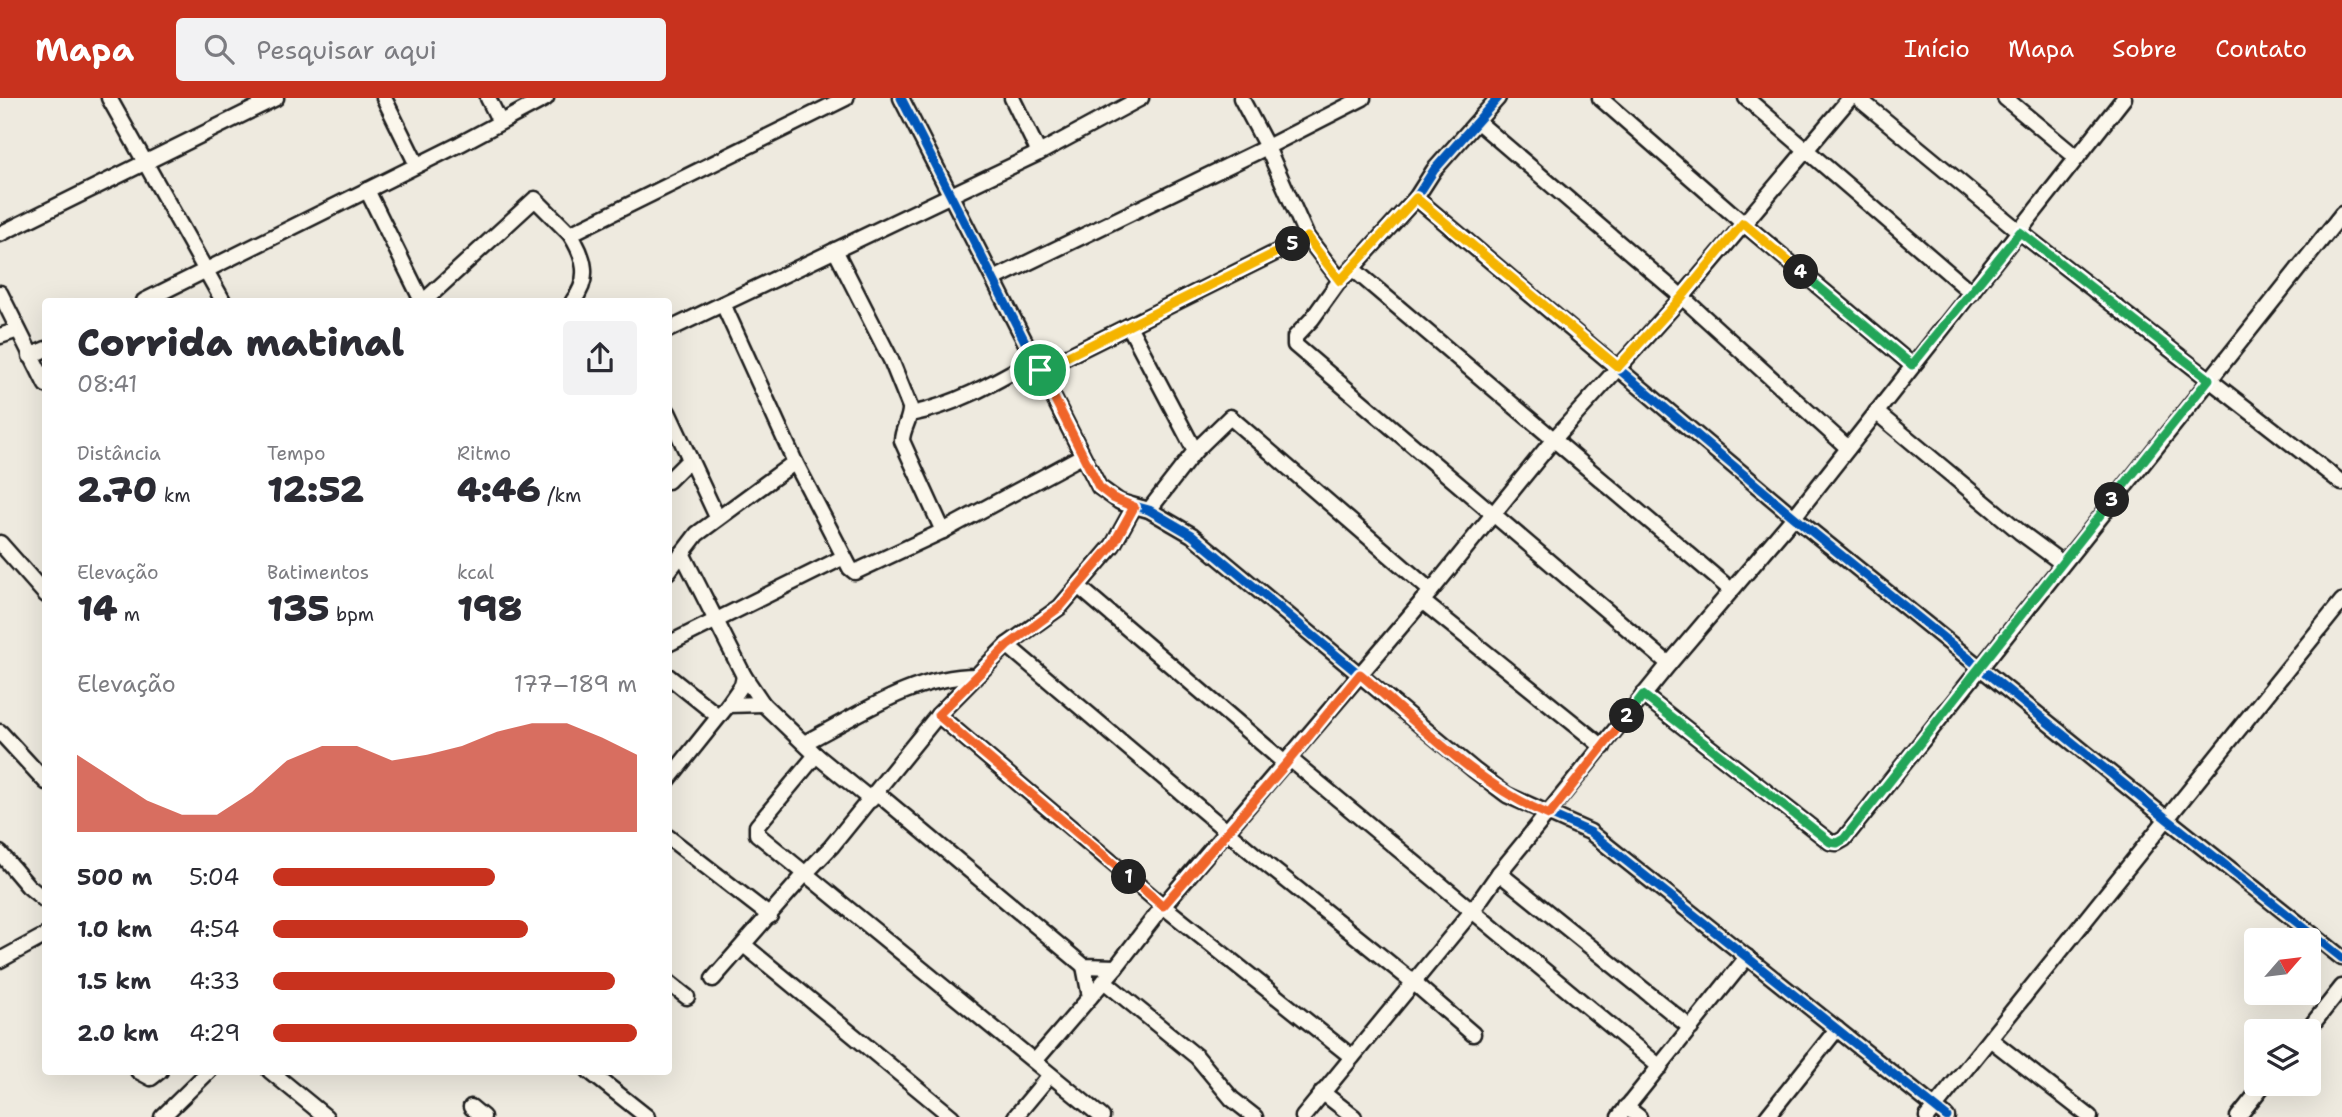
<!DOCTYPE html>
<html lang="pt">
<head>
<meta charset="utf-8">
<style>
	:root { --surface:#fff; --page:#f2f2f3; --text:#2b2b33; --muted:#7c7c81; --accent:#c8321e }
	body { margin:0; font-family:"Shantell Sans",sans-serif; background:var(--page); color:var(--text); height:100vh; display:flex; flex-direction:column; font-size:26px; white-space:nowrap }
	* { box-sizing:border-box; margin:0 }
	p { font-size:23px; color:var(--muted) }
	.icon { flex:none; width:38px; height:38px; fill:none; stroke:currentColor; stroke-width:2; stroke-linecap:round; stroke-linejoin:round }
	.map { position:relative; flex:1; overflow:hidden }
	.side { position:absolute; left:42px; top:200px; width:630px; height:777px; display:flex; flex-direction:column; background:var(--surface); border-radius:7px; box-shadow:0 7px 28px #0002 }
	.side>* { flex:none }
	.needle { width:46px; rotate:62deg }
	.tools { position:absolute; left:2244px; top:830px; display:grid; gap:14px }
	.tools a { display:grid; place-items:center; width:77px; height:77px; border-radius:7px; background:var(--surface); box-shadow:0 7px 28px #0002; font-size:35px }
	.pin { position:absolute; display:grid; place-items:center; width:60px; height:60px; color:#fff; margin:-30px; border:4px solid #fff; border-radius:50%; box-shadow:0 2px 7px #0007 }
	.km { position:absolute; width:35px; height:35px; margin:-18px; border-radius:50%; background:#222; color:#fff; font-size:19px; line-height:35px; text-align:center }
	.round { display:grid; place-items:center; flex:none; width:74px; height:74px; border-radius:7px; background:var(--page) }
	.headline { display:flex; align-items:center; justify-content:space-between; height:119px; padding:0 35px }
	h1 { font-size:38px; font-weight:800; line-height:52px }
	.metrics { display:grid; grid-template-columns:repeat(3,1fr); gap:10px; height:119px; padding:7px 35px }
	.metrics div { display:grid; align-content:center }
	.metrics b { font-size:35px; font-weight:800 }
	.metrics small { font-size:19px; font-weight:400 }
	.metrics p { font-size:19px }
	.chart { height:196px; padding:14px 35px }
	.chart p { display:flex; justify-content:space-between }
	.chart svg { width:100%; height:126px; margin-top:7px; fill:var(--accent); opacity:.7 }
	ul { padding:0 35px; list-style:none; font-size:23px }
	li { display:grid; grid-template-columns:112px 84px 1fr; align-items:center; height:52px }
	li i { height:18px; border-radius:9px; background:var(--accent) }
	header { display:flex; align-items:center; gap:42px; box-sizing:border-box; height:98px; padding:0 35px; background:var(--accent); color:#fff }
	header strong { font-size:33px }
	nav { display:flex; gap:38px; margin-inline-start:auto; font-size:24px }
	.search { width:490px; height:63px; background:var(--page); display:flex; align-items:center; gap:18px; box-sizing:border-box; padding:0 24px; border-radius:7px; color:var(--muted); font-size:26px }
	.map>svg:first-child { display:block }
</style>
</head>
<body>
<header>
<strong>Mapa</strong>
<div class="search"><svg class="icon" aria-label="search" viewBox="0 0 24 24"><circle cx="10" cy="10" r="6"/><path d="M15 15l6 6"/></svg>Pesquisar aqui</div>
<nav><a>Início</a><a>Mapa</a><a>Sobre</a><a>Contato</a></nav>
</header>
<div class="map">
<svg width="2342" height="1019" viewBox="0 0 2342 1019">
	<rect width="100%" height="100%" fill="#eeeadf"/>
	<filter id="ink" filterUnits="userSpaceOnUse"><feTurbulence type="fractalNoise" baseFrequency=".0143" numOctaves="2"/><feDisplacementMap in="SourceGraphic" scale="14" xChannelSelector="R" yChannelSelector="G"/><feConvolveMatrix kernelMatrix="1 2 1 2 8 2 1 2 1" color-interpolation-filters="sRGB"/></filter>
	<g filter="url(#ink)">
		<g fill="none" stroke-linecap="round" stroke-linejoin="round">
			<defs>
				<g id="minor">
					<path d="M109,0L223,203"/>
					<path d="M384,0L417,67"/>
					<path d="M488,0L500,24"/>
					<path d="M901,0L1099,389L1120,404L1149,412L1192,437L1474,672L1507,697L1590,734L1947,1019"/>
					<path d="M1012,0L1039,55"/>
					<path d="M1241,0L1267,49L1307,139L1340,182L1312,221L1295,239V247L1669,566"/>
					<path d="M1498,0L1434,72L1416,100L1794,419L2167,721L2342,860"/>
					<path d="M1600,0L1743,125L1912,267"/>
					<path d="M1746,0L1972,195"/>
					<path d="M1858,0L2020,134L2342,385"/>
					<path d="M2005,0L2077,60"/>
					<path d="M1478,24L1682,199L1848,350"/>
					<path d="M367,92L422,203"/>
					<path d="M0,136L276,0"/>
					<path d="M570,136C585,159 591,181 573,203"/>
					<path d="M835,152L891,262L910,309C911,322 902,330 902,343L943,433"/>
					<path d="M1353,171L1731,492"/>
					<path d="M1346,177L1416,100"/>
					<path d="M994,181L1267,49L1363,0"/>
					<path d="M0,195L46,287"/>
					<path d="M144,203L460,46L546,0"/>
					<path d="M424,203L535,101L570,136L846,0"/>
					<path d="M723,206L795,364L850,470L855,474L943,433L1082,358"/>
					<path d="M1129,228L1195,353"/>
					<path d="M668,232L1039,55L1141,0"/>
					<path d="M0,238L18,232"/>
					<path d="M30,258L46,251"/>
					<path d="M1040,272L1307,139"/>
					<path d="M668,314L717,419"/>
					<path d="M1876,314L2020,434L2062,465"/>
					<path d="M911,316C956,307 995,284 1034,262"/>
					<path d="M668,383L690,361"/>
					<path d="M1149,412L1195,353L1230,319L1431,493"/>
					<path d="M0,445L46,497"/>
					<path d="M682,455L744,578L763,606L816,657L871,702"/>
					<path d="M668,474L697,436L795,364"/>
					<path d="M1078,488L1286,666"/>
					<path d="M1422,503L1603,649"/>
					<path d="M668,546L844,459"/>
					<path d="M1007,547L1255,757L1413,884L1473,936"/>
					<path d="M668,578L718,618"/>
					<path d="M1643,597L1830,744L1837,745L1844,741L2342,116"/>
					<path d="M728,607L763,606"/>
					<path d="M938,617L1163,808L1352,959"/>
					<path d="M0,634L46,684"/>
					<path d="M804,645C859,617 913,578 976,578"/>
					<path d="M816,657L757,728V736L1102,1019"/>
					<path d="M1290,661L1660,969"/>
					<path d="M668,682L728,607L742,587L744,578"/>
					<path d="M877,695L1084,868L1116,869"/>
					<path d="M668,739L770,818"/>
					<path d="M0,755L28,788L46,803"/>
					<path d="M1499,775L1691,930"/>
					<path d="M744,847L952,1019"/>
					<path d="M0,862L46,837"/>
					<path d="M1084,868L1090,899"/>
					<path d="M713,881L805,776L831,749L938,617L1007,547L1060,509L1113,447L1134,409"/>
					<path d="M1104,883L1197,959L1232,1001L1255,1019"/>
					<path d="M668,884L687,899"/>
					<path d="M2307,933L2342,889"/>
					<path d="M1990,941L2090,1019"/>
					<path d="M1035,963L1116,869L1163,808L1431,493L1554,341L1682,199L1850,0"/>
					<path d="M138,973L151,980L160,973"/>
					<path d="M270,973L326,1019"/>
					<path d="M589,973L647,1019"/>
					<path d="M1322,994L1354,1019"/>
					<path d="M471,1009L483,1019"/>
					<path d="M1626,1009L1639,1019"/>
					<path d="M162,1019L209,973"/>
					<path d="M1015,1019L1050,977"/>
					<path d="M1303,1019L1473,812L1499,775L1669,566L1794,419L2124,0"/>
					<path d="M1619,1019L1747,859"/>
					<path d="M1767,1019L1837,931"/>
					<path d="M1927,1019L2342,503"/>
					<path d="M2238,1019L2265,985"/>
				</g>
			</defs>
			<use href="#minor" stroke="#1c1c1c" stroke-width="19"/>
			<use href="#minor" stroke="#fbf7ec" stroke-width="14"/>
			<defs>
				<g id="cycleway">
					<path d="M901,0L1099,389L1120,404L1149,412L1192,437L1474,672L1507,697L1590,734L1947,1019"/>
					<path d="M1498,0L1434,72L1416,100L1794,419L2167,721L2342,860"/>
				</g>
			</defs>
			<use href="#cycleway" stroke="#fbf7ec" stroke-width="13"/>
			<use href="#cycleway" stroke="#0057b8" stroke-width="9"/>
		</g>
	</g>
	<g fill="none" stroke-linecap="round" stroke-linejoin="round" filter="url(#ink)">
		<defs>
			<path id="split-1" d="M1040,272L1099,389L1113,400L1134,409L1113,447L1060,509L1007,548L938,617L1129,779"/>
			<path id="split-2" d="M1129,779L1163,808L1286,666L1360,576C1419,626 1476,686 1549,717L1627,618"/>
			<path id="split-3" d="M1627,618L1643,597L1830,744L1837,745L1844,741L2112,402"/>
			<path id="split-4" d="M1801,174L1912,267L2020,134L2209,281L2112,402"/>
			<path id="split-5" d="M1293,146L1307,139L1340,183L1416,100L1618,269L1682,199L1743,125L1801,174"/>
			<path id="split-6" d="M1040,272L1293,146"/>
		</defs>
		<use href="#split-1" stroke="#fff" stroke-width="14"/>
		<use href="#split-2" stroke="#fff" stroke-width="14"/>
		<use href="#split-3" stroke="#fff" stroke-width="14"/>
		<use href="#split-4" stroke="#fff" stroke-width="14"/>
		<use href="#split-5" stroke="#fff" stroke-width="14"/>
		<use href="#split-6" stroke="#fff" stroke-width="14"/>
		<use href="#split-1" stroke="#f0652b" stroke-width="9"/>
		<use href="#split-2" stroke="#f0652b" stroke-width="9"/>
		<use href="#split-3" stroke="#22a559" stroke-width="9"/>
		<use href="#split-4" stroke="#22a559" stroke-width="9"/>
		<use href="#split-5" stroke="#f5b400" stroke-width="9"/>
		<use href="#split-6" stroke="#f5b400" stroke-width="9"/>
	</g>
</svg>
<div class="tools">
<a><svg class="needle" viewBox="-14 -14 28 28"><path d="M0-13l5 13h-10z" fill="#e53935"/><path d="M0 13l5-13h-10z" fill="#7c7c81"/></svg></a>
<a><svg class="icon" aria-label="layers" viewBox="0 0 24 24"><path d="M12 4l9 5-9 5-9-5zM3 14l9 5 9-5"/></svg></a>
</div>
<div class="pin" style="left:1040px;top:272px;background:#1e9e55"><svg class="icon" aria-label="arrive" viewBox="0 0 24 24"><path d="M6 21V4h12l-3 4 3 4H6"/></svg></div>
<b class="km" style="left:1129px;top:779px">1</b>
<b class="km" style="left:1627px;top:618px">2</b>
<b class="km" style="left:2112px;top:402px">3</b>
<b class="km" style="left:1801px;top:174px">4</b>
<b class="km" style="left:1293px;top:146px">5</b>
<section class="side">
<div class="headline"><div><h1>Corrida matinal</h1><p>08:41</p></div><a class="round"><svg class="icon" aria-label="share" viewBox="0 0 24 24"><path d="M12 15V3M7 8l5-5 5 5M5 13v7h14v-7"/></svg></a></div>
<div class="metrics">
<div><p>Distância</p><b>2.70<small> km</small></b></div>
<div><p>Tempo</p><b>12:52</b></div>
<div><p>Ritmo</p><b>4:46<small> /km</small></b></div>
</div>
<div class="metrics">
<div><p>Elevação</p><b>14<small> m</small></b></div>
<div><p>Batimentos</p><b>135<small> bpm</small></b></div>
<div><p>kcal</p><b>198</b></div>
</div>
<div class="chart"><p><span>Elevação</span>177–189 m</p>
<svg viewBox="0 0 160 44" preserveAspectRatio="none"><path d="M0 44V17L10 25L20 33L30 38L40 38L50 30L60 19L70 14L80 14L90 19L100 17L110 14L120 9L130 6L140 6L150 11L160 17V44z"/></svg>
</div>
<ul>
<li><b>500 m</b>5:04<i style="width:61%"></i></li>
<li><b>1.0 km</b>4:54<i style="width:70%"></i></li>
<li><b>1.5 km</b>4:33<i style="width:94%"></i></li>
<li><b>2.0 km</b>4:29<i style="width:100%"></i></li>
</ul>
</section>
</div>
</body>
</html>
